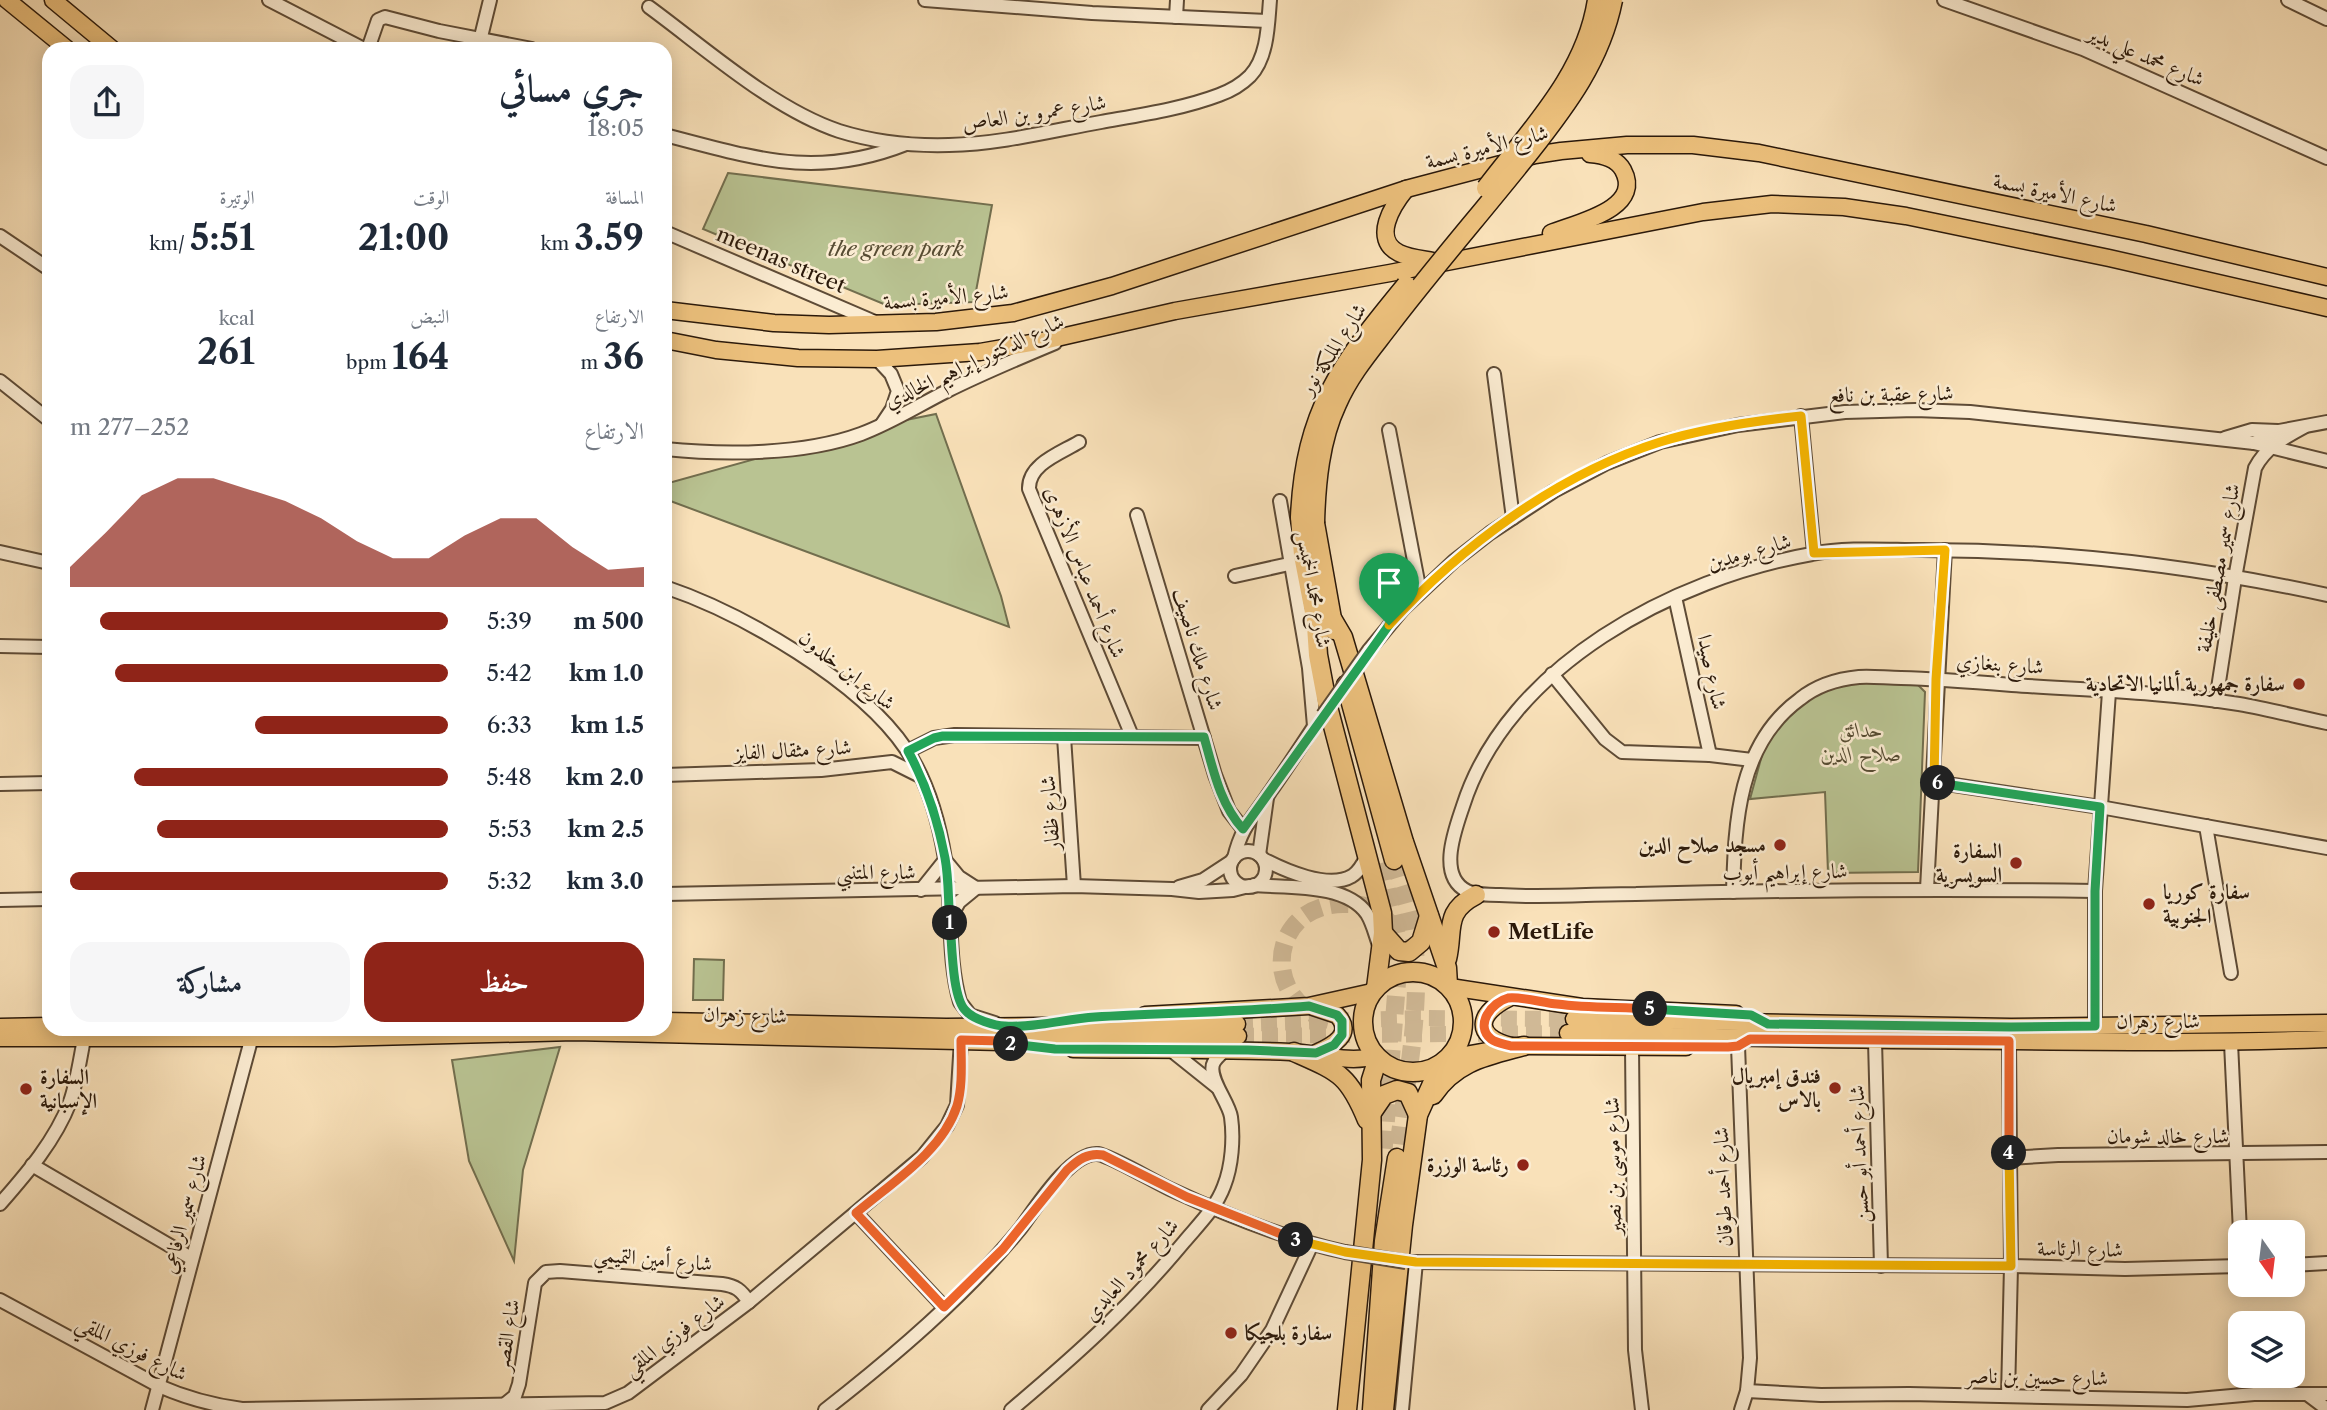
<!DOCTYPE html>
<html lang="ar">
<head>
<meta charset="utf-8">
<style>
	:root { --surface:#fff; --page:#f6f6f7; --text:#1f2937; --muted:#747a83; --accent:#8f2418 }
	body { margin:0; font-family:"Libre Caslon Text",Amiri,serif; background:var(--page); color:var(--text); direction:rtl; height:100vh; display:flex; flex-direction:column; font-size:26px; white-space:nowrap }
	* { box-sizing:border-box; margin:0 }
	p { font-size:23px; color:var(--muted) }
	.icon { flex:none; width:38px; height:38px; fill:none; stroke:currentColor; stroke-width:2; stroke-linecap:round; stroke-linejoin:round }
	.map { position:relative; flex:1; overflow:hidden; direction:ltr }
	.side { position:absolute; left:42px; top:42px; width:630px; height:994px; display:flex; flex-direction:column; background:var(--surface); border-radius:21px; box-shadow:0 4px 18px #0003; direction:rtl }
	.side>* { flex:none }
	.needle { width:46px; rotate:166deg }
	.fabs { position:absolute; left:2228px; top:1220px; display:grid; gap:14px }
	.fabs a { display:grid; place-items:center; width:77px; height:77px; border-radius:14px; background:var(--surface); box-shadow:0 4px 18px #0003; font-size:35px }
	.pin { position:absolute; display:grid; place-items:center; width:60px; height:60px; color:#fff; margin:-72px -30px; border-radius:50% 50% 50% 0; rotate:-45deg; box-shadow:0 0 7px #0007 }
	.pin .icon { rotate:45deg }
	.km { position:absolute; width:35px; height:35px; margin:-18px; border-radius:50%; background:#222; color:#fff; font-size:19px; line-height:35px; text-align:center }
	.round { display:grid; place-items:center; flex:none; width:74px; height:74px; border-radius:21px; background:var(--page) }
	.head { display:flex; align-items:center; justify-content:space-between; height:119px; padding:0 28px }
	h1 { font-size:38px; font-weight:700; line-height:52px }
	.metrics { display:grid; grid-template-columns:repeat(3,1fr); gap:10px; height:119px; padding:7px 28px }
	.metrics div { display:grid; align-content:center }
	.metrics b { font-size:35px; font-weight:700 }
	.metrics small { font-size:19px; font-weight:400 }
	.metrics p { font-size:19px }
	.chart { height:196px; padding:14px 28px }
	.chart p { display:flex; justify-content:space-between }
	.chart svg { width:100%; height:126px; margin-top:7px; fill:var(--accent); opacity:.7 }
	.primary-button { display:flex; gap:14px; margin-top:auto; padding:14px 28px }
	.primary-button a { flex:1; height:80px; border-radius:21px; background:var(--accent); color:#fff; font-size:28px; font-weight:700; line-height:80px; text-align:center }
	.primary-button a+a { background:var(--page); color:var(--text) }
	ul { padding:0 28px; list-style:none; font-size:23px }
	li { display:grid; grid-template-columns:112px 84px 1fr; align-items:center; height:52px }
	li i { height:18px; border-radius:9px; background:var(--accent) }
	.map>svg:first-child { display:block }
</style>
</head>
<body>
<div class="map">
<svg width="2327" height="1410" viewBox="0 0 2327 1410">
	<rect width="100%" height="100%" fill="#f9e1b9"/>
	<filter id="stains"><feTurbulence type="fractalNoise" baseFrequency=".00286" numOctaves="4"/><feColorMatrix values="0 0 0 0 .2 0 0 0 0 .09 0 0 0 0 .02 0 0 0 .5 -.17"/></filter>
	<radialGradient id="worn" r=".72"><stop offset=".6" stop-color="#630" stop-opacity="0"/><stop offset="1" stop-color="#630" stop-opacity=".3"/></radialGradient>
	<g fill="#b9c392" stroke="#726e4e" stroke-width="2">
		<path d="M728,173L992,205L974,302L886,305L703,229Z"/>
		<path d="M936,414L1001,596L1009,627L665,499V484L866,428Z"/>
		<path d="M1857,680L1917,684L1925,692L1918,872L1828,873L1825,792L1750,799L1762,755L1771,737L1789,715L1819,691Z"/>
		<path d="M694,959L724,960L723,1000H693Z"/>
		<path d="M560,1047L523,1170L514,1261L469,1161L452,1060Z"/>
	</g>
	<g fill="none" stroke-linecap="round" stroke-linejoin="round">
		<g stroke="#d0b996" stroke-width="16" stroke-dasharray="16 8" stroke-linecap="butt">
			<path d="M1237,1024L1417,1018L1574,1019"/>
			<path d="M1238,1036L1568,1033"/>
		</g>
		<g stroke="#d0b996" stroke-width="18" stroke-dasharray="18 9" stroke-linecap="butt">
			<path d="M1394,860C1402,886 1411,912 1414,939C1422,1011 1405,1086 1397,1158"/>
			<path d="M1381,863L1397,936L1399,958L1383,1157"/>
			<path d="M1329,1020C1260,1001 1268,905 1343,904C1362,903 1379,908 1390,924"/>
		</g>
		<defs>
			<g id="minor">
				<path d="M269,0L364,49"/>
				<path d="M925,0L1092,13L1267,21"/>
				<path d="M1944,0L2083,49L2327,158"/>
				<path d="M2288,0L2327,19"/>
				<path d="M649,7C705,48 773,109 839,131C874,142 913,146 949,145C1000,144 1051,131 1101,122C1140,115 1182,109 1219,95C1230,91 1242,84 1250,76C1268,57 1268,24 1270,0"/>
				<path d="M1176,17L1177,0"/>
				<path d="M368,49L378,20L385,17L439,31L532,49"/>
				<path d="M478,49L490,0"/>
				<path d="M665,135C755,158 815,180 906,144"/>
				<path d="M665,232L875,322"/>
				<path d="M0,236L49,269"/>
				<path d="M877,359L891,374L898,391L892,409L882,424"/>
				<path d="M1494,374L1513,518"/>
				<path d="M0,381L49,420"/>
				<path d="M1801,416L1814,553"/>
				<path d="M1389,430L1420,592"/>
				<path d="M2225,438L2252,430L2278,431"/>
				<path d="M1079,442C1061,453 1028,464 1029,489L1132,736"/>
				<path d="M2254,443L2279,431L2327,422"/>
				<path d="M665,449C725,455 804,455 861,434C891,423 919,405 947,391C983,373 1019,358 1055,343"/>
				<path d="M1280,501L1309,668L1314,726"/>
				<path d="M1137,515L1215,775L1229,811L1243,829"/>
				<path d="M0,552L49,563"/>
				<path d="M1235,576L1289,564"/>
				<path d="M665,587C742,613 860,681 906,749C927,780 939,822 945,859C953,905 947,958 960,1002L970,1015L995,1023"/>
				<path d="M1675,597L1710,755"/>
				<path d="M0,646L49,647"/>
				<path d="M1369,650L1403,609L1454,561L1490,533L1554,491L1607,463L1660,442L1738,425L1845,412L1915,410L1970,412L2254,443L2327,461"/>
				<path d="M1552,674L1605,739L1622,752L1710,755L1752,760"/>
				<path d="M2216,701L2235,578L2255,468C2266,447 2284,438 2304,427"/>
				<path d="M1064,737L1074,886"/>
				<path d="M908,751L934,738L955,735L1204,738"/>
				<path d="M665,775L821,770L892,762L920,776"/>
				<path d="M1934,782L2100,807L2327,848"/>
				<path d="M0,784L49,783"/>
				<path d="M2206,826L2231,973"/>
				<circle cx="1248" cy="869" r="18"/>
				<path d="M1259,855L1267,798"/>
				<path d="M1234,858C1242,825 1253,818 1270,792C1287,768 1303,743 1319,719"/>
				<path d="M1263,859C1284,870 1328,890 1352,876C1360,871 1364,862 1368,854"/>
				<path d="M1254,885C1288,888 1346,883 1367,914C1373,924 1375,934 1379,945"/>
				<path d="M1179,887L1203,880L1232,861"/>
				<path d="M1927,889L1945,550"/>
				<path d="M921,890L945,860L959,877L976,888L959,902L950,918"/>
				<path d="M2095,891C1941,889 1789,890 1636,894C1590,894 1545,898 1500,895C1488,894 1477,896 1467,891C1437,876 1455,830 1463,806C1508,665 1675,578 1812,554C1847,547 1886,550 1922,550C2058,550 2195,566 2327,595"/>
				<path d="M1733,892C1735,822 1738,744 1800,699C1816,686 1838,679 1859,677C1872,676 1887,678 1901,678C1938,679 1975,682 2012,685C2087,690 2165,692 2239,704C2268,709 2298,717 2327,723"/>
				<path d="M665,894L1074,886L1172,889L1199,892L1233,890L1249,886"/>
				<path d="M0,900L49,899"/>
				<path d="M2095,1025V891L2109,692"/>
				<path d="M1875,1041L1881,1266"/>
				<path d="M2231,1043L2240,1232"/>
				<path d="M1738,1046L1750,1358L1747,1391L1741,1410"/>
				<path d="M1632,1047L1635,1350L1642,1410"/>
				<path d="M1172,1051L1217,1087"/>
				<path d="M2009,1158L2058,1155L2327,1152"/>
				<path d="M32,1165L191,1258"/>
				<path d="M0,1204C27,1173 55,1141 70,1102C77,1082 80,1059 84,1039"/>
				<path d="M856,1213L944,1307"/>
				<path d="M1406,1262L2011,1266L2125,1269L2240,1266"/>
				<path d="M2292,1265L2327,1263"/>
				<path d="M0,1300L159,1386C186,1398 212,1405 242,1409L605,1403L628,1393L749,1302L922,1157L947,1126L957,1105L961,1040"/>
				<path d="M1747,1391L1821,1395L1909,1394L2187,1400L2254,1394H2327"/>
				<path d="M2307,1394L2327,1409"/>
				<path d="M2008,1396L2011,1266L2009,1041"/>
				<path d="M504,1405L515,1396L519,1384L535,1283L546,1272L560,1271L722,1284C736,1286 741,1290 749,1302"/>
				<path d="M152,1410L254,1029"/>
				<path d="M825,1410C893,1357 965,1296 1020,1229C1035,1209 1071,1151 1098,1154C1111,1156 1155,1182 1170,1189C1226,1215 1285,1239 1345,1252"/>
				<path d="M1011,1410C1075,1356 1130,1307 1184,1242C1199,1224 1216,1208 1224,1186C1232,1166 1234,1138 1231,1117C1229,1102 1206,1076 1214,1062C1216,1058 1222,1053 1225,1050"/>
				<path d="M1208,1410L1241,1375L1272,1330L1312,1244"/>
				<path d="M1402,1410L1416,1262"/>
			</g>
			<g id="major">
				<path d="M7,0L67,49"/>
				<path d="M53,0L112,49"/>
				<path d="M1406,189C1393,205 1371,239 1399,253C1409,258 1422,259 1433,261"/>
				<path d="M1551,233C1576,223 1644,209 1623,170C1617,159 1603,155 1590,154"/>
				<path d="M665,310L774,323L829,325L936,322L1013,313L1112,286L1406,189L1535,155L1561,151L1627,145H1693L1759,153L2146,234L2327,277"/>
				<path d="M665,340L716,350L798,358L877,359L980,352L1048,340L1175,311L1390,273L1703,212L1772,204L1844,207L1906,216L2109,258L2327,308"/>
				<path d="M1450,987L1582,1007L1736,1014"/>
				<path d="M1509,998C1478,1013 1472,1036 1511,1046"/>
				<path d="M1313,1007L1337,1015C1355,1034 1332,1046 1316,1053"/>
				<path d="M1145,1015L1309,1006L1372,992"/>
				<path d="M1574,1019L2011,1027L2327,1023"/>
				<path d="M665,1021L946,1027L1237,1024"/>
				<path d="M0,1027L49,1026"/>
				<path d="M1568,1033C1717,1038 1865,1040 2014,1041C2118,1042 2223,1043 2327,1039"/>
				<path d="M0,1038H334L575,1032L1002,1042L1238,1036"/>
				<path d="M1512,1046L1686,1047"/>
				<path d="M1073,1049C1146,1050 1218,1049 1290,1052C1317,1053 1350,1064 1375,1056"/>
				<path d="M1448,1058L1487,1051"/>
			</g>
			<g id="highway">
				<path d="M1300,517L1303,555L1319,638"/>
				<path d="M1315,523L1334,630"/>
				<path d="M1333,620L1343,637L1404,842L1447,968L1448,985"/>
				<path d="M1316,626L1318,655L1327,703L1382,913L1383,933L1376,988"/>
				<path d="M1346,685L1394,860"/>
				<path d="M1383,933L1399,951L1409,952L1421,942L1429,916"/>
				<path d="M1447,959C1454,930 1443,912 1476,895"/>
				<circle cx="1413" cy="1022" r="50"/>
				<path d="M1294,1052C1339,1072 1348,1074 1367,1120"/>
				<path d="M1433,1095C1456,1061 1487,1056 1524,1046"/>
				<path d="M1371,1114L1384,1095L1397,1090L1408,1093L1418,1115"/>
				<path d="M1347,1410L1372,1160L1371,1080L1378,1058"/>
				<path d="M1372,1410L1384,1241L1397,1158"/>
				<path d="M1384,1410L1403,1225L1418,1115L1441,1064"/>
			</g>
		</defs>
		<use href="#minor" stroke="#5e4b36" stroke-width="16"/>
		<use href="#major" stroke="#2b190a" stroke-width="19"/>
		<use href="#highway" stroke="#2b190a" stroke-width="21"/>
		<use href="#minor" stroke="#fbecd2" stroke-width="12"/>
		<use href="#major" stroke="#ecc07c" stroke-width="16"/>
		<use href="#highway" stroke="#ecc07c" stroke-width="18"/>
		<defs>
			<g id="minor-bridge">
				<path d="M1323,715L1369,650"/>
				<path d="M1345,1252L1406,1262"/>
			</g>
			<g id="highway-bridge">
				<path d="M1486,188C1530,130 1586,74 1597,0"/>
				<path d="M1300,517C1305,410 1341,364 1406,285"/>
				<path d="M1315,523C1316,483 1320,440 1337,404C1350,374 1371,350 1390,325C1435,266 1484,210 1530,152C1567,105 1601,60 1613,0"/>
			</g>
		</defs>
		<use href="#minor-bridge" stroke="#5e4b36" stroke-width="16" stroke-linecap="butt"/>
		<use href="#highway-bridge" stroke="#2b190a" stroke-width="21" stroke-linecap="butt"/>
		<use href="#minor-bridge" stroke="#fbecd2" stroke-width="12"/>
		<use href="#highway-bridge" stroke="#ecc07c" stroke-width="18"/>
	</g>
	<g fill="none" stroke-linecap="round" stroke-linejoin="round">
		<defs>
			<path id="split-1" d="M950,923C948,902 949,879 945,858C938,821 926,784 908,751L934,738L943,736L1204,737C1213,769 1220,804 1243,829L1389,625"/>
			<path id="split-2" d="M950,923C952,943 952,999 966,1011C973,1019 995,1026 1005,1026C1036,1028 1065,1019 1095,1017C1166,1013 1238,1012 1309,1006L1337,1015L1342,1021V1035L1334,1045L1316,1053L1248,1050L1055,1049L1011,1044"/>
			<path id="split-3" d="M1011,1044L1002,1041L961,1040C961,1062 963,1085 957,1106C942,1152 891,1183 856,1213L944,1307L1003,1249L1067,1170C1078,1160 1088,1152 1103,1155L1187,1197L1296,1240"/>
			<path id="split-4" d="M1296,1240L1345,1252L1416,1262L2011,1266L2009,1153"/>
			<path id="split-5" d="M1650,1009C1619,1007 1588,1008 1557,1004C1544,1003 1520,996 1508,998C1492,1002 1474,1025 1491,1039C1496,1043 1504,1044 1511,1046L1728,1047L1738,1046L1750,1039L2009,1041V1153"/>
			<path id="split-6" d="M1650,1009L1751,1015L1768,1024L2011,1027L2095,1026V891L2100,807L1938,783"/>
			<path id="split-7" d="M1389,625C1460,547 1558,474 1660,442C1705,428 1754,421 1801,416L1814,553L1945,550L1936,679L1934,782L1938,783"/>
		</defs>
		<use href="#split-1" stroke="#fff" stroke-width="14"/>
		<use href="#split-2" stroke="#fff" stroke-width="14"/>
		<use href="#split-3" stroke="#fff" stroke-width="14"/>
		<use href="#split-4" stroke="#fff" stroke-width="14"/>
		<use href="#split-5" stroke="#fff" stroke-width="14"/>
		<use href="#split-6" stroke="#fff" stroke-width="14"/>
		<use href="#split-7" stroke="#fff" stroke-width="14"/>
		<use href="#split-1" stroke="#22a559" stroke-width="9"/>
		<use href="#split-2" stroke="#22a559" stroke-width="9"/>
		<use href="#split-3" stroke="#f0652b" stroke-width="9"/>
		<use href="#split-4" stroke="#f5b400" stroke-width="9"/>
		<use href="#split-5" stroke="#f0652b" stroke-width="9"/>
		<use href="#split-6" stroke="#22a559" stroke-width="9"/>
		<use href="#split-7" stroke="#f5b400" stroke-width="9"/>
	</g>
	<g fill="#8f2418" stroke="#fbecd2" stroke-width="2.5">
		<circle cx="2299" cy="684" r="7"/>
		<circle cx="1780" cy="845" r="7"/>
		<circle cx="2016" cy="863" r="7"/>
		<circle cx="2149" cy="904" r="7"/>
		<circle cx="1494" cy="932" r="7"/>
		<circle cx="1835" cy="1088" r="7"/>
		<circle cx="26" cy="1089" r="7"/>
		<circle cx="1523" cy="1165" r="7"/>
		<circle cx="1231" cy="1333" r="7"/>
	</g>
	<g text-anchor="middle" stroke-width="5" stroke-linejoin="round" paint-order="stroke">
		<g font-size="21" fill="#2b190a" stroke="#fbecd2">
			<text transform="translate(2146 56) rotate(23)" y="7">شارع محمد علي بدير</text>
			<text transform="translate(1034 113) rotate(-9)" y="7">شارع عمرو بن العاص</text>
			<text transform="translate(1487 147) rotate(-14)" y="7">شارع الأميرة بسمة</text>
			<text transform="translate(2055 193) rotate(12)" y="7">شارع الأميرة بسمة</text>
			<text transform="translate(781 260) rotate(23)" y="7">meenas street</text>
			<text transform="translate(946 297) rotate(-5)" y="7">شارع الأميرة بسمة</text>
			<text transform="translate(1333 349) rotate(-57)" y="7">شارع الملكة نور</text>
			<text transform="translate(974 361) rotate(-25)" y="7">شارع الدكتور إبراهيم الخالدي</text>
			<text transform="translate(1891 394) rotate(-1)" y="7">شارع عقبة بن نافع</text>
			<text transform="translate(1749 552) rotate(-16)" y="7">شارع بومدين</text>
			<text transform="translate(2218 568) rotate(-80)" y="7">شارع سمير مصطفى خليفة</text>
			<text transform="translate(1085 572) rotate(68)" y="7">شارع أحمد عباس الأزهرى</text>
			<text transform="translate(1314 589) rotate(80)" y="7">شارع محمد الخميس</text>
			<text transform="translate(1198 649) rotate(73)" y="7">شارع ملك ناصيف</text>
			<text transform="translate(2000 664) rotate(4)" y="7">شارع بنغازي</text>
			<text transform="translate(847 670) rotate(38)" y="7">شارع ابن خلدون</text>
			<text transform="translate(1712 672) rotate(78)" y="7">شارع صيدا</text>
			<text transform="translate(793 750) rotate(-3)" y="7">شارع مثقال الفايز</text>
			<text transform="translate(1050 813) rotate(-94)" y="7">شارع ظفار</text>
			<text x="876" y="879">شارع المتنبي</text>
			<text transform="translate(1785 872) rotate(-1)" y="7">شارع إبراهيم أيوب</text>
			<text transform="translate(745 1015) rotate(2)" y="7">شارع زهران</text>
			<text x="2158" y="1028">شارع زهران</text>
			<text x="2168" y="1143">شارع خالد شومان</text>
			<text transform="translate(1859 1154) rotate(-92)" y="7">شارع أحمد أبو حسن</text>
			<text transform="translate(1613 1166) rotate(-91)" y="7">شارع موسى بن نصير</text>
			<text transform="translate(1723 1187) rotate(-92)" y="7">شارع أحمد طوقان</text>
			<text transform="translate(184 1214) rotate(-75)" y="7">شارع سمير الرفاعي</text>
			<text transform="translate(2080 1249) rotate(1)" y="7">شارع الرئاسة</text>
			<text transform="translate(653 1259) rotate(5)" y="7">شارع أمين التميمي</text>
			<text transform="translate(1131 1270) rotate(-48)" y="7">شارع محمود العابدي</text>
			<text transform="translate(507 1335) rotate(-81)" y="7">شاع القصر</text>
			<text transform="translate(674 1335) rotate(-37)" y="7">شارع فوزي الملقي</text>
			<text transform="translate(132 1348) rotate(27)" y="7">شارع فوزي الملقي</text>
			<text transform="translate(2037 1377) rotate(1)" y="7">شارع حسين بن ناصر</text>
		</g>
		<g font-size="21" font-style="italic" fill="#564c33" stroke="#fbecd2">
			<text x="896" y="256">the green park</text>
			<text x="1861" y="737">حدائق<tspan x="1861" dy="24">صلاح الدين</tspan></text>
		</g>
		<g font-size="21" font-weight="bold" fill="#2b190a" stroke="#fbecd2" text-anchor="end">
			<text x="2285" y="691">سفارة جمهورية ألمانيا الاتحادية</text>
			<text x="1766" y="852">مسجد صلاح الدين</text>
			<text x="2002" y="858">السفارة<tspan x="2002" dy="24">السويسرية</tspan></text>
			<text x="2163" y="899" text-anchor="start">سفارة كوريا<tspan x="2163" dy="24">الجنوبية</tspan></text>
			<text x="1508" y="939" text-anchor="start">MetLife</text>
			<text x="1821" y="1083">فندق إمبريال<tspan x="1821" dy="24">بالاس</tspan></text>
			<text x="40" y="1084" text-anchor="start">السفارة<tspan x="40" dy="24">الإسبانية</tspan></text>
			<text x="1509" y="1172">رئاسة الوزرة</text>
			<text x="1245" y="1340" text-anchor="start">سفارة بلجيكا</text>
		</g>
	</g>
	<rect width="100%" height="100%" filter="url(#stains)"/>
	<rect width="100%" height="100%" fill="url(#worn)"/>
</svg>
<div class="fabs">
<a><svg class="needle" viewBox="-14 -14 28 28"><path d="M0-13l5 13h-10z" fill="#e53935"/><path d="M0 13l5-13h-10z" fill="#747a83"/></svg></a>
<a><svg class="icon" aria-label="layers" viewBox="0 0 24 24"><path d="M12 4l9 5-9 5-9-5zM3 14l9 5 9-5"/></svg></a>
</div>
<div class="pin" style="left:1389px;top:625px;background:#1e9e55"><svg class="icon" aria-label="arrive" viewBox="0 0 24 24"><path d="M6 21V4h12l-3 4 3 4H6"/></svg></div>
<b class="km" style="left:950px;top:923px">1</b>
<b class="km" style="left:1011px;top:1044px">2</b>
<b class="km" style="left:1296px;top:1240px">3</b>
<b class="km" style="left:2009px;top:1153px">4</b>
<b class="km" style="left:1650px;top:1009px">5</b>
<b class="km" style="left:1938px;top:783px">6</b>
<section class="side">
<div class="head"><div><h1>جري مسائي</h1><p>18:05</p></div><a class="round"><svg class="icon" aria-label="share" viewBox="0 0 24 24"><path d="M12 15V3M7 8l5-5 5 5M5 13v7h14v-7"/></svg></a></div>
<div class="metrics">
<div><p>المسافة</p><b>3.59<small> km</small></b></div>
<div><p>الوقت</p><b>21:00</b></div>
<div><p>الوتيرة</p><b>5:51<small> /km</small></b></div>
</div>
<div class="metrics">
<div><p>الارتفاع</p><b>36<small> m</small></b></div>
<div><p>النبض</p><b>164<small> bpm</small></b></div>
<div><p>kcal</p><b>261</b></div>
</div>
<div class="chart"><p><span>الارتفاع</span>252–277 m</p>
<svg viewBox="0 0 160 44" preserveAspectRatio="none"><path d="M0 44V37L10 25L20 12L30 6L40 6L50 10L60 14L70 20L80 28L90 34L100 34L110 26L120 20L130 20L140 30L150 38L160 37V44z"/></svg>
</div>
<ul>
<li><b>500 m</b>5:39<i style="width:92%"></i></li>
<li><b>1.0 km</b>5:42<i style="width:88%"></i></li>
<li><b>1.5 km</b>6:33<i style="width:51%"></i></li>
<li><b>2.0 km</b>5:48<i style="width:83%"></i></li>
<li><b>2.5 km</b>5:53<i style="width:77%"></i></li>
<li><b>3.0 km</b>5:32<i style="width:100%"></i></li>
</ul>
<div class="primary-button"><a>حفظ</a><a>مشاركة</a></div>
</section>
</div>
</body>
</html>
